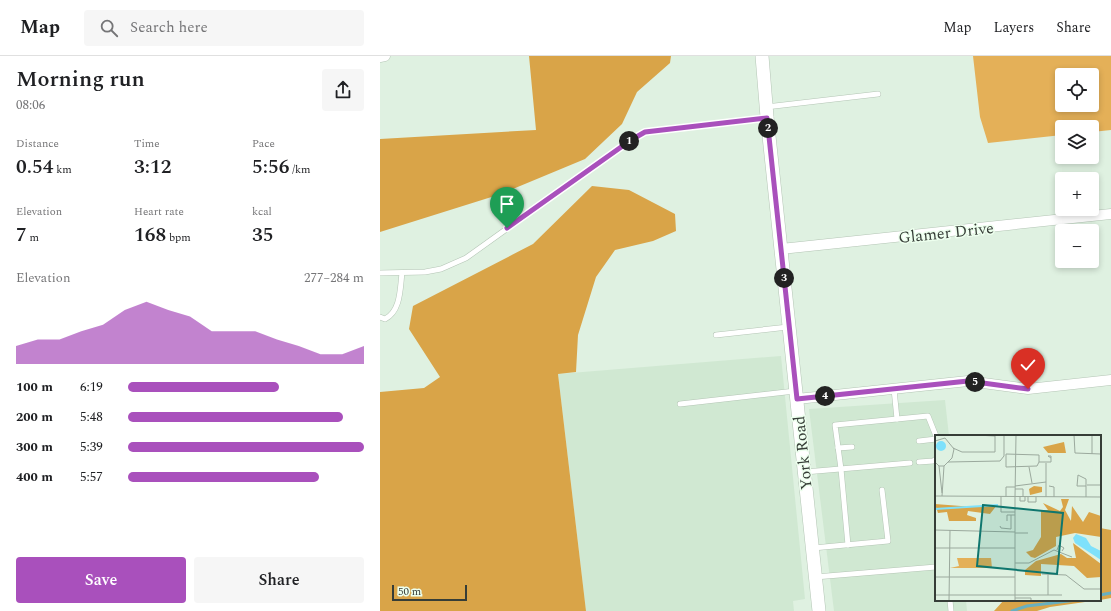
<!DOCTYPE html>
<html lang="en">
<head>
<meta charset="utf-8">
<style>
	:root { --surface:#fff; --page:#f6f6f6; --text:#202124; --muted:#757577; --line:#e0e0e0; --accent:#a950bc }
	body { margin:0; font-family:Spectral,serif; background:var(--page); color:var(--text); height:100vh; display:flex; flex-direction:column; font-size:15px; white-space:nowrap }
	* { box-sizing:border-box; margin:0 }
	p { font-size:13px; color:var(--muted) }
	.icon { flex:none; width:22px; height:22px; fill:none; stroke:currentColor; stroke-width:2; stroke-linecap:round; stroke-linejoin:round }
	.map { position:relative; flex:1; overflow:hidden }
	.side { display:flex; flex-direction:column; background:var(--surface); width:380px }
	.side>* { flex:none }
	.controls { position:absolute; left:675px; top:12px; display:grid; gap:8px }
	.controls a { display:grid; place-items:center; width:44px; height:44px; border-radius:4px; background:var(--surface); box-shadow:0 2px 6px #0003; font-size:20px }
	.scale { position:absolute; left:12px; bottom:10px; width:75px; box-sizing:border-box; padding-left:4px; border:2px solid #363d37; border-top:0; font-size:11px; line-height:14px; white-space:nowrap; color:#363d37; -webkit-text-stroke:3px #edffee; paint-order:stroke }
	.pin { position:absolute; display:grid; place-items:center; width:34px; height:34px; color:#fff; margin:-41px -17px; border-radius:50% 50% 50% 0; rotate:-45deg; box-shadow:0 0 4px #0007 }
	.pin .icon { rotate:45deg }
	.km { position:absolute; width:20px; height:20px; margin:-10px; border-radius:50%; background:#222; color:#fff; font-size:11px; line-height:20px; text-align:center }
	.round { display:grid; place-items:center; flex:none; width:42px; height:42px; border-radius:4px; background:var(--page) }
	.summary { display:flex; align-items:center; justify-content:space-between; height:68px; padding:0 16px }
	h1 { font-size:22px; font-weight:600; line-height:30px }
	.metrics { display:grid; grid-template-columns:repeat(3,1fr); gap:6px; height:68px; padding:4px 16px }
	.metrics div { display:grid; align-content:center }
	.metrics b { font-size:20px; font-weight:600 }
	.metrics small { font-size:11px; font-weight:400 }
	.metrics p { font-size:11px }
	.chart { height:112px; padding:8px 16px }
	.chart p { display:flex; justify-content:space-between }
	.chart svg { width:100%; height:72px; margin-top:4px; fill:var(--accent); opacity:.7 }
	.action { display:flex; gap:8px; margin-top:auto; padding:8px 16px }
	.action a { flex:1; height:46px; border-radius:4px; background:var(--accent); color:#fff; font-size:16px; font-weight:600; line-height:46px; text-align:center }
	.action a+a { background:var(--page); color:var(--text) }
	ul { padding:0 16px; list-style:none; font-size:13px }
	li { display:grid; grid-template-columns:64px 48px 1fr; align-items:center; height:30px }
	li i { height:10px; border-radius:5px; background:var(--accent) }
	header { display:flex; align-items:center; gap:24px; box-sizing:border-box; height:56px; padding:0 20px; background:var(--surface); border-bottom:1px solid var(--line) }
	header strong { font-size:19px }
	nav { display:flex; gap:22px; margin-inline-start:auto; font-size:14px }
	.search { width:280px; height:36px; background:var(--page); display:flex; align-items:center; gap:10px; box-sizing:border-box; padding:0 14px; border-radius:4px; color:var(--muted); font-size:15px }
	main { display:flex; flex:1; min-height:0 }
	.map>svg:first-child { display:block }
</style>
</head>
<body>
<header>
<strong>Map</strong>
<div class="search"><svg class="icon" aria-label="search" viewBox="0 0 24 24"><circle cx="10" cy="10" r="6"/><path d="M15 15l6 6"/></svg>Search here</div>
<nav><a>Map</a><a>Layers</a><a>Share</a></nav>
</header>
<main>
<section class="side">
<div class="summary"><div><h1>Morning run</h1><p>08:06</p></div><a class="round"><svg class="icon" aria-label="share" viewBox="0 0 24 24"><path d="M12 15V3M7 8l5-5 5 5M5 13v7h14v-7"/></svg></a></div>
<div class="metrics">
<div><p>Distance</p><b>0.54<small> km</small></b></div>
<div><p>Time</p><b>3:12</b></div>
<div><p>Pace</p><b>5:56<small> /km</small></b></div>
</div>
<div class="metrics">
<div><p>Elevation</p><b>7<small> m</small></b></div>
<div><p>Heart rate</p><b>168<small> bpm</small></b></div>
<div><p>kcal</p><b>35</b></div>
</div>
<div class="chart"><p><span>Elevation</span>277–284 m</p>
<svg viewBox="0 0 160 44" preserveAspectRatio="none"><path d="M0 44V33L10 29L20 29L30 24L40 20L50 11L60 6L70 11L80 15L90 24L100 24L110 24L120 29L130 33L140 38L150 38L160 33V44z"/></svg>
</div>
<ul>
<li><b>100 m</b>6:19<i style="width:64%"></i></li>
<li><b>200 m</b>5:48<i style="width:91%"></i></li>
<li><b>300 m</b>5:39<i style="width:100%"></i></li>
<li><b>400 m</b>5:57<i style="width:81%"></i></li>
</ul>
<div class="action"><a>Save</a><a>Share</a></div>
</section>
<div class="map">
<svg width="731" height="555" viewBox="0 0 731 555">
	<rect width="100%" height="100%" fill="#dff1e1"/>
	<g fill="#d0e8d2">
		<path d="M401,300L425,543L413,545L414,555H206L178,318Z"/>
		<path d="M565,344L569,380H556V544H586L587,555H454L429,353Z"/>
	</g>
	<path fill="#e4b058" fill-rule="evenodd" d="M593,0H731V74L712,76V71H682V79L608,87L600,61ZM682,19H712V49H682Z"/>
	<g fill="#d9a448">
		<path d="M149,0H291L290,7L257,36L242,68L205,103L121,138L0,176V83L156,74Z"/>
		<path d="M212,130L249,134L295,158L296,175L273,185L235,194L216,221L198,279L196,316L178,318L206,555H0V336L44,332L60,321L29,273L33,250L153,188Z"/>
		<path d="M720,472L731,474V542L720,544Z"/>
		<path d="M624,544H719L670,551L657,555H614Z"/>
	</g>
	<g fill="none" stroke-linecap="round" stroke-linejoin="round">
		<g stroke="#68b0c0" stroke-width="3">
			<path d="M720,539L731,537"/>
			<path d="M632,555L647,550L697,544"/>
		</g>
		<defs>
			<g id="service">
				<path d="M386,51L498,38"/>
				<path d="M0,217L45,216L61,213L86,202L251,84L265,76L387,62"/>
				<path d="M0,261L5,263C21,255 20,232 22,217"/>
				<path d="M336,279L408,271"/>
				<path d="M514,333L517,363"/>
				<path d="M300,348L415,335"/>
				<path d="M539,385L556,383"/>
				<path d="M458,392L472,391"/>
				<path d="M539,406L553,405L556,403"/>
				<path d="M425,416L530,407"/>
				<path d="M468,489L461,413L455,369L548,360L556,380"/>
				<path d="M433,492L508,485L502,434"/>
				<path d="M435,521L556,511"/>
				<path d="M570,544L571,555"/>
			</g>
			<g id="minor">
				<path d="M0,1L5,0"/>
				<path d="M401,193L731,158"/>
				<path d="M417,343L588,325L648,333L731,324"/>
			</g>
			<path id="tertiary" d="M382,0L387,61L439,555"/>
		</defs>
		<use href="#service" stroke="#b4c5b5" stroke-width="6"/>
		<use href="#minor" stroke="#b4c5b5" stroke-width="11"/>
		<use href="#tertiary" stroke="#b4c5b5" stroke-width="14"/>
		<use href="#service" stroke="#fff" stroke-width="5"/>
		<use href="#minor" stroke="#fff" stroke-width="10"/>
		<use href="#tertiary" stroke="#fff" stroke-width="13"/>
	</g>
	<g fill="none" stroke-linecap="round" stroke-linejoin="round">
		<defs>
			<path id="route" d="M127,172L251,84L265,76L387,62L417,343L588,325L648,333"/>
		</defs>
		<use href="#route" stroke="#fff" stroke-width="8"/>
		<use href="#route" stroke="#a950bc" stroke-width="5"/>
	</g>
	<g text-anchor="middle" stroke-width="3" stroke-linejoin="round" paint-order="stroke">
		<g font-size="16" fill="#363d37" stroke="#edffee">
			<text transform="translate(566 176) rotate(-6)" y="6">Glamer Drive</text>
			<text transform="translate(422 397) rotate(-96)" y="6">York Road</text>
		</g>
	</g>
	<g transform="translate(555 379)">
		<rect width="166" height="166" fill="#dff1e1"/>
		<path d="M22,123H56L57,133H15L24,131Z" fill="#e4b058"/>
		<path d="M129,7L131,18H113L108,12ZM99,51L107,52V57L95,60L94,54ZM126,64H134L130,75L136,86L137,71L148,87L154,77L166,81V102L140,98L121,102V111L100,123L96,122L91,117L98,115L106,102V75H113L108,68L125,76L128,72ZM0,69L39,72L62,70L55,79L33,76L32,80L41,83V86H14L12,77L3,78ZM138,108L166,129V142L152,143L139,131L106,129V141L90,140V135L101,126L126,119L132,123H141Z" fill="#d9a448"/>
		<path d="M1 11a5 5 0 1 1 10 0a5 5 0 1 1-10 0ZM141,99L151,103L156,111L166,116V125L140,108L138,103Z" fill="#7ee1fb"/>
		<path fill="none" stroke="#7ee1fb" stroke-width="2" d="M0,74L63,70"/>
		<path fill="none" stroke="#9ba99d" stroke-width="1" d="M139,0L140,18L166,19M0,6L10,3L19,14L17,23L9,31H4L0,27M18,13L27,17H60V1L41,0M157,19V0M13,27L65,26L69,21V0M104,27L102,31L71,32V19L104,20V27H116V21H113L116,23M4,31L7,58M94,32L97,48M152,50H166M80,51L111,47M114,51L119,52V62M151,51H142L143,40L151,44V62M80,54H88V62M0,61L166,62M7,61L9,31M66,61V77H80M71,62V52H80M80,62L81,0M85,62V66H90V62M93,62V67H101V62M111,62V28M72,86V80H80M65,91L66,93L76,94V80M0,95L80,97M80,98H93M0,113H80M122,115L124,110L129,113L127,116M80,128H94L119,115L137,122M107,139L131,140L149,154H166M113,139V160M0,142H80M0,160H127M80,163H96V166M14,166L15,95M80,166V62"/>
		<path fill="#0f766e" fill-opacity="0.15" stroke="#0f766e" stroke-width="2" d="M48,70L128,78L122,139L42,131Z"/>
		<rect width="166" height="166" fill="none" stroke="#363d37" stroke-width="2"/>
	</g>
</svg>
<div class="controls">
<a><svg class="icon" aria-label="locate" viewBox="0 0 24 24"><circle cx="12" cy="12" r="6"/><path d="M12 2v4M12 18v4M2 12h4M18 12h4"/></svg></a>
<a><svg class="icon" aria-label="layers" viewBox="0 0 24 24"><path d="M12 4l9 5-9 5-9-5zM3 14l9 5 9-5"/></svg></a>
<a>+</a>
<a>−</a>
</div>
<div class="scale">50 m</div>
<div class="pin" style="left:127px;top:172px;background:#1e9e55"><svg class="icon" aria-label="arrive" viewBox="0 0 24 24"><path d="M6 21V4h12l-3 4 3 4H6"/></svg></div>
<div class="pin" style="left:648px;top:333px;background:#d93025"><svg class="icon" aria-label="check" viewBox="0 0 24 24"><path d="M5 12l5 5 9-10"/></svg></div>
<b class="km" style="left:249px;top:85px">1</b>
<b class="km" style="left:388px;top:72px">2</b>
<b class="km" style="left:404px;top:222px">3</b>
<b class="km" style="left:445px;top:340px">4</b>
<b class="km" style="left:595px;top:326px">5</b>
</div>
</main>
</body>
</html>
